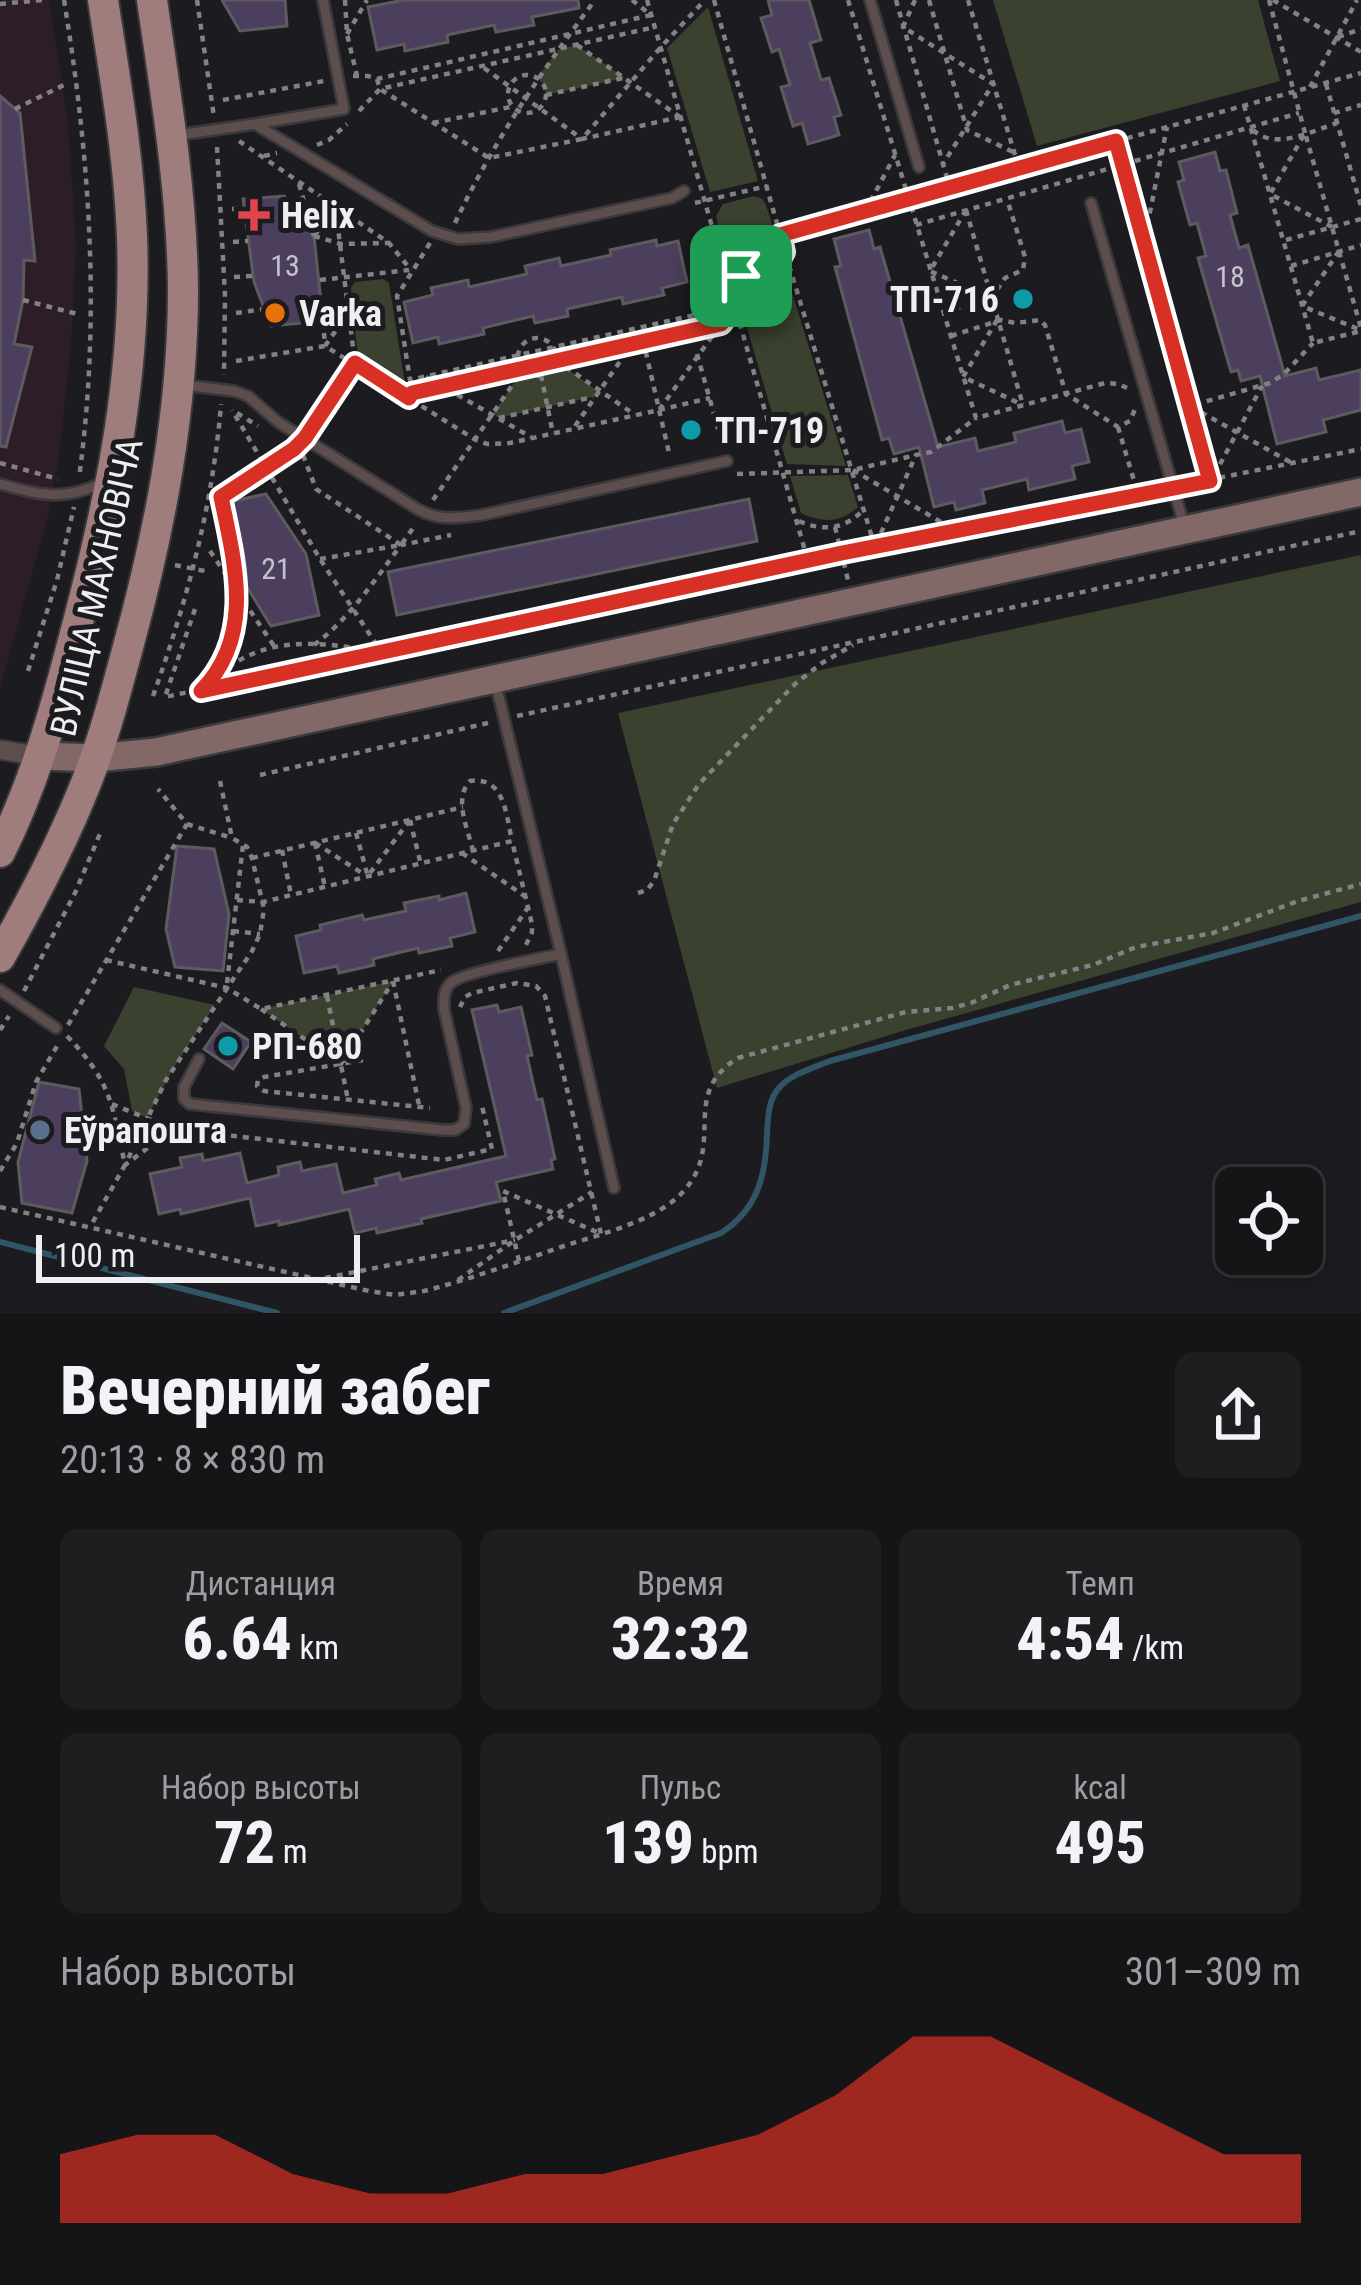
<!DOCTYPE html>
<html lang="ru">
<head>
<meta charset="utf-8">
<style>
	:root { --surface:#151417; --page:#1e1d20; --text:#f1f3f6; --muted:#9d9ea1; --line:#343336; --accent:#d93025 }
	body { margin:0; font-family:"Roboto Condensed",sans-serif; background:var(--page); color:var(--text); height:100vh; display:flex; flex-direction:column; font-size:45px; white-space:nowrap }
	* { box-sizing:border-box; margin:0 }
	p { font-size:39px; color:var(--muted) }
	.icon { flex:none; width:66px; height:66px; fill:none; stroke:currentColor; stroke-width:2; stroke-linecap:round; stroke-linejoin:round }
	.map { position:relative; height:1313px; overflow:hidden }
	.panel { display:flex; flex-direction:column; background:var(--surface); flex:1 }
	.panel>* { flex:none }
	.buttons { position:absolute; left:1215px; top:1167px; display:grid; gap:24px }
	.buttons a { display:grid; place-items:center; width:108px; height:108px; border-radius:18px; background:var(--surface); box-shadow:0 6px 30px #0003,0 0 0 3px var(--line); font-size:60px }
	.scale { position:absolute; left:36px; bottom:30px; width:324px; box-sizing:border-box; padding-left:12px; border:6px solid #efeef1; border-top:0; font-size:33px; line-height:42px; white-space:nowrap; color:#efeef1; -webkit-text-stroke:9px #1c1b1f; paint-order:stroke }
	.pin { position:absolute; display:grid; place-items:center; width:102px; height:102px; color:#fff; margin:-51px; border-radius:24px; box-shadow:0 6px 18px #0006 }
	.round { display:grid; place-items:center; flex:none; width:126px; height:126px; border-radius:18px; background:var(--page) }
	.summary { display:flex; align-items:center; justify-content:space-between; height:204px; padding:0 60px }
	h1 { font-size:66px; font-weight:800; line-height:90px }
	.metrics { display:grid; grid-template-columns:repeat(3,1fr); gap:18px; height:204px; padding:12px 60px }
	.metrics div { display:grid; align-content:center; border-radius:18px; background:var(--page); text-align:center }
	.metrics b { font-size:60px; font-weight:800 }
	.metrics small { font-size:33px; font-weight:400 }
	.metrics p { font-size:33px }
	.chart { height:336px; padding:24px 60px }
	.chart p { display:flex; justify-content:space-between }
	.chart svg { width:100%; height:216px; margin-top:12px; fill:var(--accent); opacity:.7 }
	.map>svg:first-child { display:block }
</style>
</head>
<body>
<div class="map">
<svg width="1361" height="1313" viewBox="0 0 1361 1313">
	<rect width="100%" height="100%" fill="#1c1b1f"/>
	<path fill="#2d1d27" d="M0,0H49L68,122L76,244L71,346L59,457L48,516L0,688Z"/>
	<g fill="#3a412e">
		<path d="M993,0H1258L1280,81L1037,146Z"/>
		<path d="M708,7L758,181L710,192L667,48Z"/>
		<path d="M577,45L625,78L546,95L544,85L537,78L559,49Z"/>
		<path d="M754,196C756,197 760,197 762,199C768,204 779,247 777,254C773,273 740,277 730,262C721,251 719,230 716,216L723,204Z"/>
		<path d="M784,267L846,466L787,464L733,280C753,285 770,283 784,267Z"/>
		<path d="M383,279L389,283L405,384L403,389L358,359L351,288L355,282Z"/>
		<path d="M555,360L599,392L596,396L499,418L493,414L523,369C536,379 550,375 555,360Z"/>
		<path d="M848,475L858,507C841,523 822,523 801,513L790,476Z"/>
		<path d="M1361,555V902L906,1030L717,1088L618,713Z"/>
		<path d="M393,981L341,1064L261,1009Z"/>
		<path d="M134,987L215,1005L173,1069L147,1118L132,1111L124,1069L104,1046Z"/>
	</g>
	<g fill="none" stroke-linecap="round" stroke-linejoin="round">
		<g stroke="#305666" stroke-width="6">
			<path d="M0,1242L277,1313"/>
			<path d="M504,1313L721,1233C757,1210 766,1176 767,1134C768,1118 768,1100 779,1088C791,1074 813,1068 830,1061L1361,916"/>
		</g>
	</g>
	<g fill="#4c3f5d" stroke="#5d5b60" stroke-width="3">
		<path d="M222,0H285L287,26L240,31Z"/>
		<path d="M404,0H578L579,8L532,17L534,25L496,32L494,25L447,35L448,42L405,51L404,44L377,50L368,7Z"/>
		<path d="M768,0H809L821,40L810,43L821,80L829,78L841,115L834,117L839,135L808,144L802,123L793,126L781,87L790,85L779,49L772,52L761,18L772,15Z"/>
		<path d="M0,96L20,113L35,261L24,260L23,300L14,344L32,347L6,447L0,446Z"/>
		<path d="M1215,152L1220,171L1226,170L1237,213L1230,215L1239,248L1248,245L1285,376L1316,368L1319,380L1361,370V410L1323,420L1326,432L1277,444L1260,376L1241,381L1238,370L1231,372L1198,258L1206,256L1197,223L1190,225L1178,182L1184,180L1179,162Z"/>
		<path d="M284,196L314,236L323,321L271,326L254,282L243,199Z"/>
		<path d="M869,230L874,249L880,247L938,447L975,438L978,451L1016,442L1014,433L1062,421L1065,433L1081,429L1089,462L1072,466L1075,479L1029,490L1027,479L982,490L985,503L956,510L954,502L934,507L919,447L894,454L889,438L882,440L835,267L841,266L834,239Z"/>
		<path d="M656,240L657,246L678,241L687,282L662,288L664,295L623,304L622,297L567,309L568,316L535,323L533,316L483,328L484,334L439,344L438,337L413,343L404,302L433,295L431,288L468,280L469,287L527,274L525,266L559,258L561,266L611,255L610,250Z"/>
		<path d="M266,494L306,554L319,615L271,626L245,584L228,502Z"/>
		<path d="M749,499L757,541L397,615L388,572Z"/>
		<path d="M177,846L214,849L229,914L223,971L175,967L166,929Z"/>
		<path d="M466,893L475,932L450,938L452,946L419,953L418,948L373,959L374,965L339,973L337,966L304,973L296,936L321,930L320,925L362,915L364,920L406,911L404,903L439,896V900Z"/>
		<path d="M497,1005L499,1012L521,1007L532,1055L527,1056L537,1100L542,1099L555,1159L551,1160L553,1169L496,1182L501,1201L421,1219L422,1223L377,1233L376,1228L355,1233L349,1209L279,1225V1221L256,1226L250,1198L181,1214L180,1209L159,1214L150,1174L182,1167L180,1158L202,1154L203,1161L240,1153L247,1183L279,1175L278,1167L300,1162L302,1171L336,1164L343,1193L377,1185L375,1179L399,1173L401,1180L506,1156L472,1010Z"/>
		<path d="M222,1023L251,1042L233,1069L204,1049Z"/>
		<path d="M39,1082L79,1089L87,1161L72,1213L22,1203L18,1162Z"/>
	</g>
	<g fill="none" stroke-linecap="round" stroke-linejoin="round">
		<defs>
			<g id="lane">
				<path d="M870,0L919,167"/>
				<path d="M255,124L344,109L323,0"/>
				<path d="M178,135L255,124L432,231L458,239L491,237L672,198L684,191"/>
				<path d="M1091,203L1184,525"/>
				<path d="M184,385L234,391L248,396L278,422L419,510C440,521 459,518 482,515L727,461"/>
				<path d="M0,484C40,495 64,502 104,482"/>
				<path d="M561,954L614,1188"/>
				<path d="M0,990L56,1028"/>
				<path d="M199,1059L184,1087V1099L190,1104L443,1130H455L464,1124L466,1108L444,1009C444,999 443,989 452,982C465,972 541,958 561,954L495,681"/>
			</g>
			<path id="street" d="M0,750L40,756"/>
			<path id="secondary" d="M40,756L96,758L156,752L1361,492"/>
			<g id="primary">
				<path d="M0,852C36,780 57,703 77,626C111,498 137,370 132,237C129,157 115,79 103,0"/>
				<path d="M0,957C33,899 64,840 88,778C105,735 116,691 128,647C160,530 183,411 183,289C182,192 166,96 152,0"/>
			</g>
		</defs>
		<use href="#lane" stroke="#3a393c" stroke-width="14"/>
		<use href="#street" stroke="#3a393c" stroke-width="22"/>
		<use href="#secondary" stroke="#3a393c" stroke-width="32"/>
		<use href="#primary" stroke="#3a393c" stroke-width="34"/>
		<g stroke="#828185" stroke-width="4.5" stroke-dasharray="6 6" stroke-linecap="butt">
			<path d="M64,0C90,159 101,317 79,478"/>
			<path d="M197,0L214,117"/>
			<path d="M345,0L347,34L357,76"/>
			<path d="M632,0L651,15"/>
			<path d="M647,0L808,561"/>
			<path d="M714,0L785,252L875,547"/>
			<path d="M848,0L976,418L1105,383L1119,384L1127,388"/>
			<path d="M896,0L949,185"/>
			<path d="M915,0L903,27L993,84L943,164"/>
			<path d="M929,0L967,130L1013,152"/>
			<path d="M968,0L1019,168"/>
			<path d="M1269,0L1305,133"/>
			<path d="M1273,0L1361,52"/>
			<path d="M0,4L42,0"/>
			<path d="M347,34L367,0"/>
			<path d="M1338,37L1361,29"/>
			<path d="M577,45L680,117"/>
			<path d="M484,68L582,139L680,117"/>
			<circle cx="527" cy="94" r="19"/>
			<path d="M353,76H368L377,79L651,15"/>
			<path d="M377,79L380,89L489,158L582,139L661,47L705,0"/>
			<path d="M1326,84L1361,206"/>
			<path d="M1310,87L1357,0"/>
			<path d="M546,95L623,78"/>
			<path d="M223,100L324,81"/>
			<path d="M1244,105L1313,343L1361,331"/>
			<path d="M15,109L64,85"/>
			<path d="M359,111L380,89L655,27"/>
			<path d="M1334,113L1361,105"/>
			<path d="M433,123L515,106"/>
			<path d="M1253,130C1275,151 1312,131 1337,123"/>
			<path d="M239,141L389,243L411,270"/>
			<path d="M1116,141L1211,481L1262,386"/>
			<path d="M317,145L329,140L347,124"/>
			<path d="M217,147L225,295L224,375"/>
			<path d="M264,156L277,153"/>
			<path d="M299,184L314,236"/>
			<path d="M695,203L767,186"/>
			<path d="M232,209H245"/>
			<path d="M966,210L1023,405"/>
			<path d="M966,210L930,271L987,296"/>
			<path d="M865,212L895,155"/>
			<path d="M455,223C493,142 542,71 595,0"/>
			<path d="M916,225L1299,113"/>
			<path d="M1332,227L1270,194L1305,133L1361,328"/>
			<path d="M315,235L335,205"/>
			<path d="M780,235L1361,73"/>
			<path d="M314,236L341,244L389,243"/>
			<path d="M1145,237L1167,127"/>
			<path d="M1286,240L1361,219"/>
			<path d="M233,242L248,241"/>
			<path d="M430,243L397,296L410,380L734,306"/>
			<path d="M1339,251L1302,306L1358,329"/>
			<path d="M1291,266L1361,245"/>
			<path d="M724,269C749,281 771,278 784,253"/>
			<path d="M234,277L252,276"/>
			<path d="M320,280L409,270"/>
			<path d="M23,300L77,314"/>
			<path d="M236,313L264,309"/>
			<path d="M943,313L993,296L1005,278L1023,270L1025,257L1007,199"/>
			<path d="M322,315L346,314"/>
			<path d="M997,320L963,377L1023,405"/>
			<path d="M323,321L325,346"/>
			<path d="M951,336L1001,320L1015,323L1040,320L1045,325L1066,394L1118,427L1130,421L1135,409"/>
			<circle cx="537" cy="357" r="19"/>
			<path d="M643,340L670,457"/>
			<path d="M325,346L348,313"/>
			<path d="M697,354L723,446"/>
			<path d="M556,360L635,415"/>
			<path d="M236,361L325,346L476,440L487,444L510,443L659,410L721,324"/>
			<path d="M541,375L553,434"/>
			<path d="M426,377L531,437"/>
			<path d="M410,380L412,393C515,372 617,345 721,324L734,306"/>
			<path d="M659,410L710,398"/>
			<path d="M237,413L258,426"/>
			<path d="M499,418L593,397"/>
			<path d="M575,426L644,327"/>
			<path d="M1118,427L1138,494"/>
			<path d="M311,429L355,363L335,205"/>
			<path d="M303,455L316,489L401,545"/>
			<path d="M1290,462L1190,406L1270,383L1284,374L1313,343"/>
			<path d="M0,463L58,479"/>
			<path d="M853,470L956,531"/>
			<path d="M737,474L853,470L916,455"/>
			<path d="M1184,485L1361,449"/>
			<path d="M433,500L522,371"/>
			<path d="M799,521C824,532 846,529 864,509"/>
			<path d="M835,527L848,580"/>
			<path d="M876,544L916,455L931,452L976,418"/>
			<path d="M210,551L274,646"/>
			<path d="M320,559L401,545L416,524"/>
			<path d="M175,565L205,571"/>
			<path d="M195,609L165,697L842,553L1161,490"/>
			<path d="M314,645C350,618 374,581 401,545L451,535"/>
			<path d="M28,671L57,580L74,507"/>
			<path d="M219,673C247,603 235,567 221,497L296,447"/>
			<path d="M201,690C256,634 310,639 382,653L320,559L232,410"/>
			<path d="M153,696C187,601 213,505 221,404"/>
			<path d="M517,716L1361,531"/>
			<path d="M260,775L488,723"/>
			<path d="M220,781L232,838L247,847L252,858L264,909L260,934L252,951L166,1080L125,1165L173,1129L444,1160L492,1149L482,1106"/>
			<path d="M410,820L420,861"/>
			<path d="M187,824L232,838"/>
			<path d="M356,833L368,877"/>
			<path d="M315,843L365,875"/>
			<path d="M315,843L325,887"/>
			<path d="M282,850L291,895"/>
			<path d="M473,851C468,829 453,799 470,781C505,776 506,815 512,841"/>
			<path d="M462,853L526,897"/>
			<path d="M252,858L463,807"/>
			<path d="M370,873L410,820"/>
			<path d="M638,893L647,890L654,881L673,824L699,784L795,684L822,663L853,645"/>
			<path d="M237,900L263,902L512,841L532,924V932L526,945"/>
			<path d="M233,931L260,934"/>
			<path d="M498,951L529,906"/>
			<path d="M106,960L227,988L261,1009L441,970"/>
			<path d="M393,981L419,1105"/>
			<path d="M227,983L243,845"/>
			<path d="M24,991L75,893L102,829"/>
			<path d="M327,996L348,1100"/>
			<path d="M460,1007L465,997L472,993L517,983L536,986L545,996L601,1234"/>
			<path d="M261,1009L341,1064L392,983"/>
			<path d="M68,1025L187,824L158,789"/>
			<path d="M0,1030L9,1016"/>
			<path d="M67,1036C112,1083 112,1104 125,1165L90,1227"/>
			<path d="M363,1060L264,1077L258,1080L257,1086L264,1091L430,1108"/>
			<path d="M112,1104L173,1129"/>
			<path d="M0,1171L17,1143L36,1082L60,1041"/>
			<path d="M0,1207L369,1291L395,1295L424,1291C471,1279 517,1262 564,1246C595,1236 630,1227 658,1211C671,1204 684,1193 692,1180C720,1136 683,1092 738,1058L906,1012L952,1008L971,1003L1010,985L1093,965L1136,947L1213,933L1298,901L1361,884"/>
			<path d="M519,1261L503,1191L601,1234"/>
			<path d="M325,1278L515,1240"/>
			<path d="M458,1280L515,1240L592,1192"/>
		</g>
		<use href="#lane" stroke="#5d4d4c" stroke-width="9"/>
		<use href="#street" stroke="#5d4d4c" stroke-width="18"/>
		<use href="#secondary" stroke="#836868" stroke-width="27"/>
		<use href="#primary" stroke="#a07d7d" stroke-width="30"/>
	</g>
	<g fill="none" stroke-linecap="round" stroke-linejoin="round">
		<defs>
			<path id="route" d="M1116,141L1210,481L842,553L201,691C255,636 235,564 221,497L294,449L305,438L355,363L409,398L412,393L721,324L734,306L724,269C750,281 771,279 784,252L780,235Z"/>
		</defs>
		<use href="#route" stroke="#fff" stroke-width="24"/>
		<use href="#route" stroke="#d93025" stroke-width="15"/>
	</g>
	<path fill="#e0444e" stroke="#1c1b1f" stroke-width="4.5" d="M248 197h12v12h12v12h-12v12h-12v-12h-12v-12h12z"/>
	<g fill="#0f9aa8" stroke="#1c1b1f" stroke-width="4.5">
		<circle cx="1023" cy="299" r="12"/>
		<circle cx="691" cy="430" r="12"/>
		<circle cx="228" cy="1046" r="12"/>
	</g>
	<circle fill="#e8710a" stroke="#1c1b1f" stroke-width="4.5" cx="275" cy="313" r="12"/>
	<circle fill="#5c6f8a" stroke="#1c1b1f" stroke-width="4.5" cx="40" cy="1130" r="12"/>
	<g text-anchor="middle" stroke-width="10" stroke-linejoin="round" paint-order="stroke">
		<g font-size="30" fill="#c6c2cc">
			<text x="285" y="276">13</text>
			<text x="1230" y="287">18</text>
			<text x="276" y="579">21</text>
		</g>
		<g font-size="36" font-weight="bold" fill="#efeef1" stroke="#1c1b1f" text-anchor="start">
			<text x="281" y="228">Helix</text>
			<text x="999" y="312" text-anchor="end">ТП-716</text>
			<text x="299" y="326">Varka</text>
			<text x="715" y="443">ТП-719</text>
			<text x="252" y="1059">РП-680</text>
			<text x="64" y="1143">Еўрапошта</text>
		</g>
		<g font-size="36" fill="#efeef1" stroke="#1c1b1f">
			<text transform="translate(96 587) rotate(-77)" y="13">ВУЛІЦА МАХНОВІЧА</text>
		</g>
	</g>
</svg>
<div class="buttons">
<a><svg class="icon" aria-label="locate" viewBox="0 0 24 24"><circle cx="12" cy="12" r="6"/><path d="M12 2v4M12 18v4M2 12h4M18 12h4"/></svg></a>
</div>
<div class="scale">100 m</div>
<div class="pin" style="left:741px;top:276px;background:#1e9e55"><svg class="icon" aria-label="arrive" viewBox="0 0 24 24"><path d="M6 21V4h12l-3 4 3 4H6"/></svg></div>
</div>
<section class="panel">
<div class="summary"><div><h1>Вечерний забег</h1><p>20:13 · 8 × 830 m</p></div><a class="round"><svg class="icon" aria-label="share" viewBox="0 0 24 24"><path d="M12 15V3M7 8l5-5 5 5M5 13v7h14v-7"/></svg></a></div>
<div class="metrics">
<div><p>Дистанция</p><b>6.64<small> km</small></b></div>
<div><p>Время</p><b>32:32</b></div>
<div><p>Темп</p><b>4:54<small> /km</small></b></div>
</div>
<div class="metrics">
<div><p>Набор высоты</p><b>72<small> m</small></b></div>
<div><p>Пульс</p><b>139<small> bpm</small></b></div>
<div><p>kcal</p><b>495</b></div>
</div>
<div class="chart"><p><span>Набор высоты</span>301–309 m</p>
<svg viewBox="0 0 160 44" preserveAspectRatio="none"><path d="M0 44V30L10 26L20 26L30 34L40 38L50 38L60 34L70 34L80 30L90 26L100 18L110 6L120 6L130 14L140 22L150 30L160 30V44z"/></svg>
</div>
</section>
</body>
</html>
